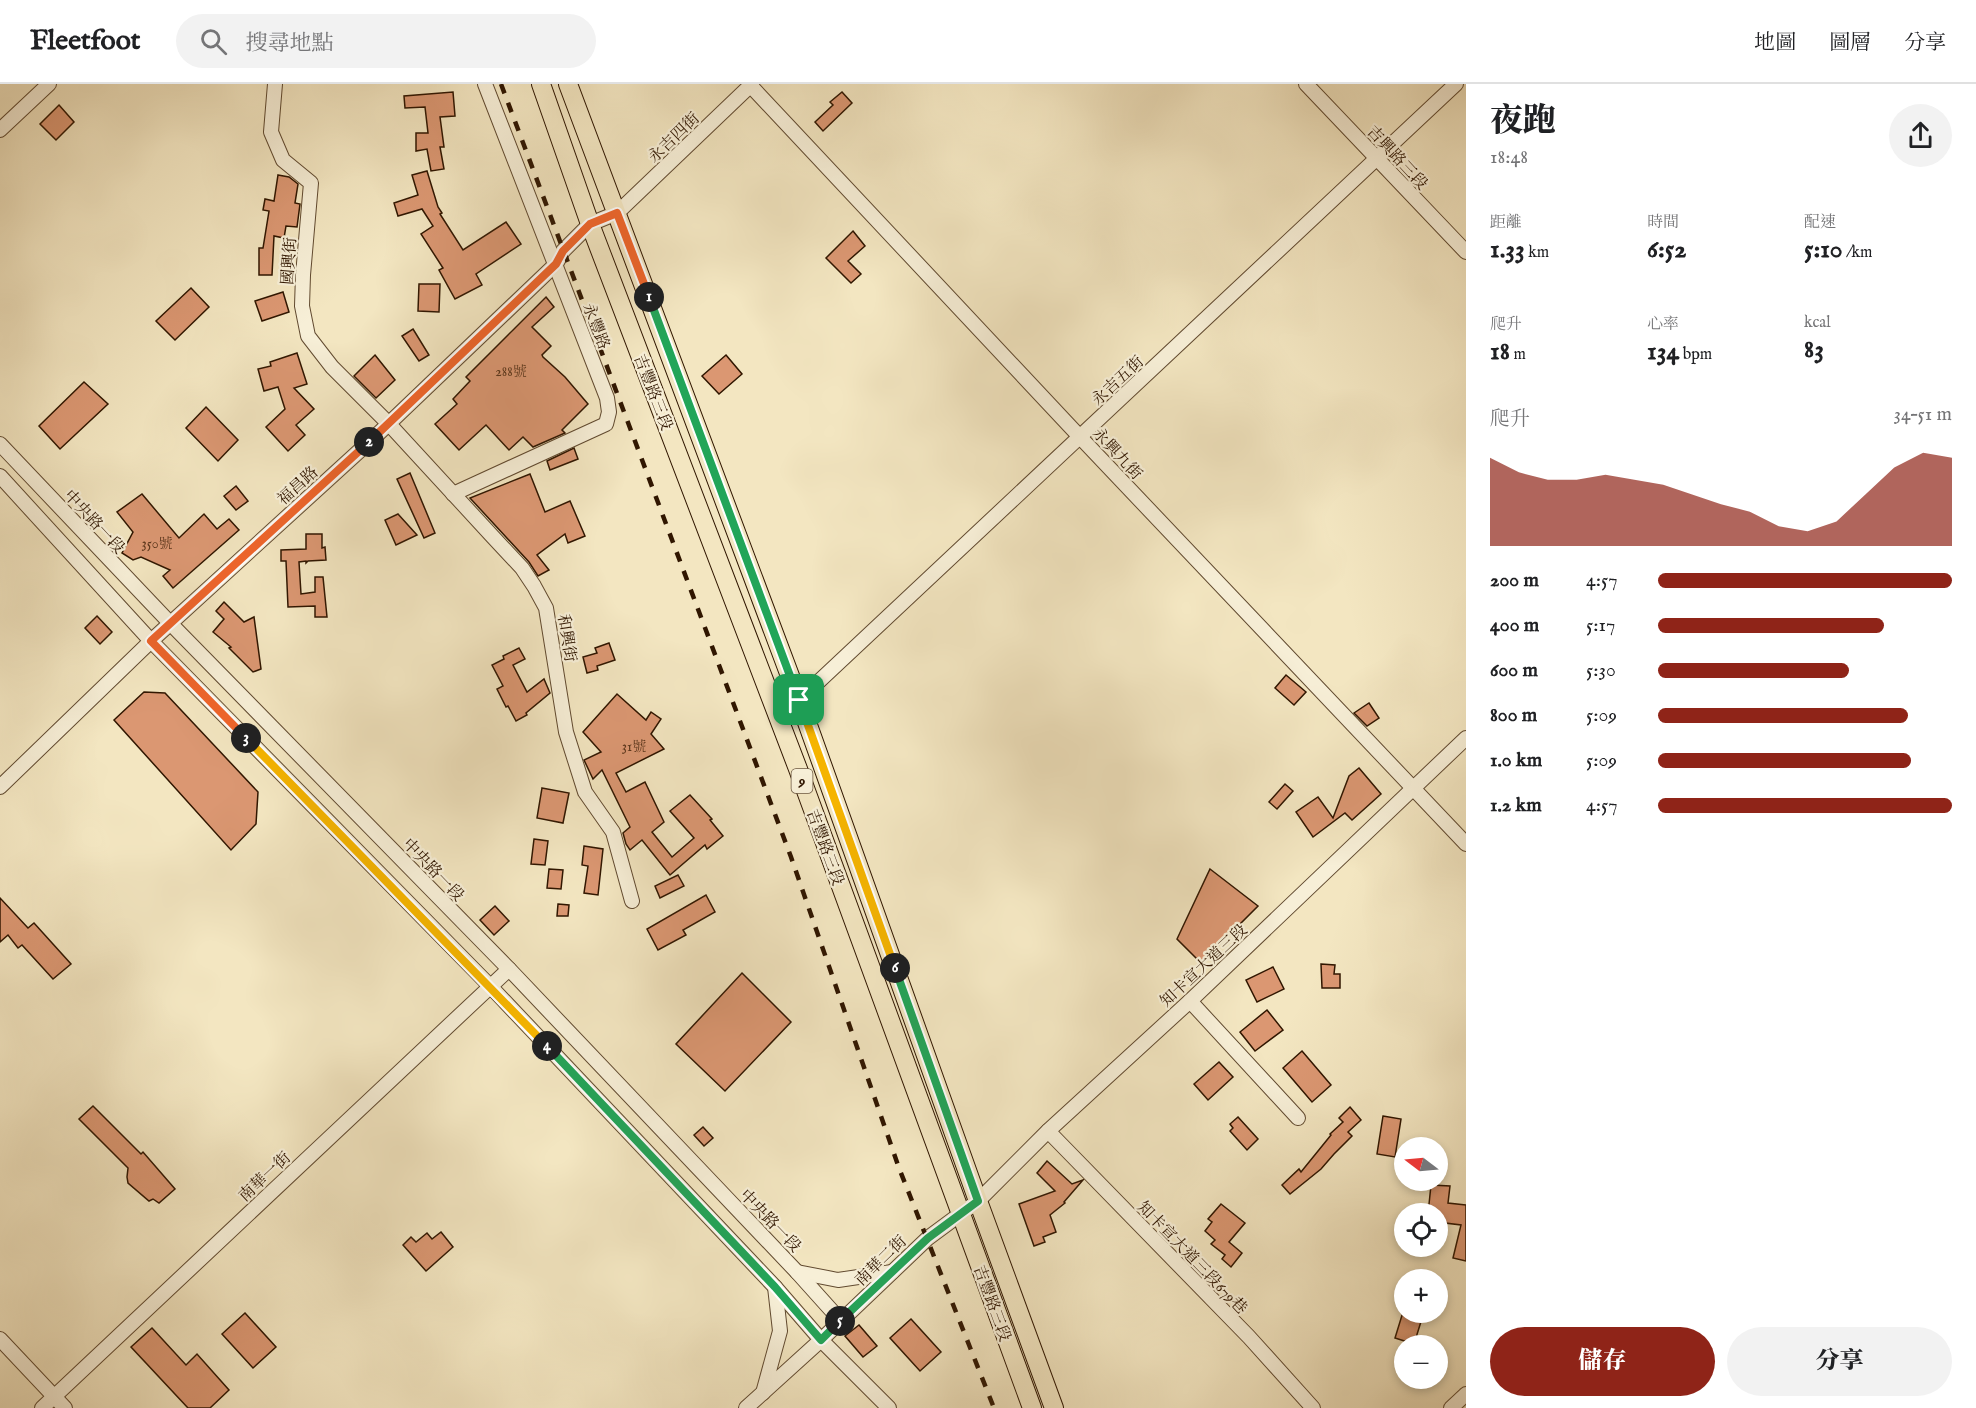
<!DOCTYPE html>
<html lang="zh-TW">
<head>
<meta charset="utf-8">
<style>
	:root { --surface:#fff; --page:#f2f2f2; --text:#202124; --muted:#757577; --line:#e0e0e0; --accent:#8f2418 }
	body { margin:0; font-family:"IM FELL English","Noto Serif TC",serif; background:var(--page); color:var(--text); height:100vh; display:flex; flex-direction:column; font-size:22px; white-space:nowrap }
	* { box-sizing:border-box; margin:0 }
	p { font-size:20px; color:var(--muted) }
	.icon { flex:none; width:33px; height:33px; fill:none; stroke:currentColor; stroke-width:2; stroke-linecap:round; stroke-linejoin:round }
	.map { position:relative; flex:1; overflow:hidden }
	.side { display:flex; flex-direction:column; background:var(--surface); width:510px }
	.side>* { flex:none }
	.needle { width:39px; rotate:286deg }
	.buttons { position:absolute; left:1394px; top:1053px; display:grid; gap:12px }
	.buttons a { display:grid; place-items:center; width:54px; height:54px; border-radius:50%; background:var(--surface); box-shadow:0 3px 9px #0003; font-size:30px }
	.pin { position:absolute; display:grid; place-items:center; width:51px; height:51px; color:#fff; margin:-26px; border-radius:12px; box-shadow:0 3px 9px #0006 }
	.km { position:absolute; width:30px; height:30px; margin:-15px; border-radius:50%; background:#222; color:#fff; font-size:16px; line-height:30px; text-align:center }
	.round { display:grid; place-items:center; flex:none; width:63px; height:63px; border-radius:32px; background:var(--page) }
	.headline { display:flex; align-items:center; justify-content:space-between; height:102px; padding:0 24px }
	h1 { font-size:33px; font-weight:800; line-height:45px }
	.figures { display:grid; grid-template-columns:repeat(3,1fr); gap:9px; height:102px; padding:6px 24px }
	.figures div { display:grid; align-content:center }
	.figures b { font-size:26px; font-weight:800 }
	.figures small { font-size:16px; font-weight:400 }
	.figures p { font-size:16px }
	.chart { height:168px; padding:12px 24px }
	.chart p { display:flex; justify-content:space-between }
	.chart svg { width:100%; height:108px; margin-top:6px; fill:var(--accent); opacity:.7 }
	.primary-button { display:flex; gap:12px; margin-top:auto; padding:12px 24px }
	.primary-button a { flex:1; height:69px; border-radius:36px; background:var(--accent); color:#fff; font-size:24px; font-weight:800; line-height:69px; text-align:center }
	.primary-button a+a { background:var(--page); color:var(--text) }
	ul { padding:0 24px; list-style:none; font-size:20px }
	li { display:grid; grid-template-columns:96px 72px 1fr; align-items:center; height:45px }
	li i { height:15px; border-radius:8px; background:var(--accent) }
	header { display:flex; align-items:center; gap:36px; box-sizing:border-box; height:84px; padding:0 30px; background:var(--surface); border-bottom:2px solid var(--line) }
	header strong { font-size:28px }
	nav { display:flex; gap:33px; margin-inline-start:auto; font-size:21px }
	.search { width:420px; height:54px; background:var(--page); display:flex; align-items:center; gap:15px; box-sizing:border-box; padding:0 21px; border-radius:33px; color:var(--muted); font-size:22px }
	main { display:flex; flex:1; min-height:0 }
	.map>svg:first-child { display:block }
</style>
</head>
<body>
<header>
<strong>Fleetfoot</strong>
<div class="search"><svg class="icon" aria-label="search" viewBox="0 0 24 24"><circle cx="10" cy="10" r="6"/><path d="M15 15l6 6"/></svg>搜尋地點</div>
<nav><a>地圖</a><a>圖層</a><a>分享</a></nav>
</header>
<main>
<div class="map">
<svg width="1466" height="1324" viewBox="0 0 1466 1324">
	<rect width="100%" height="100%" fill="#f3e6c1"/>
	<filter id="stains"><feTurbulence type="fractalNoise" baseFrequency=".00333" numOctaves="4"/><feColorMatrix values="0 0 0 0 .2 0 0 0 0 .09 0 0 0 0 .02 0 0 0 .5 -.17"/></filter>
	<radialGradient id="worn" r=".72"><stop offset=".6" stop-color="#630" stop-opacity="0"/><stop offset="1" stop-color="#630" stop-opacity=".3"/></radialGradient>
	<g fill="#db9772" stroke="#301600" stroke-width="1.5">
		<path d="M453,8L455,32L440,33L444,63H440L444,85L431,87L427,65L416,67V49H428L425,23L405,24L404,12Z"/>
		<path d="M842,8L852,19L823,47L815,38L833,21L830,18Z"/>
		<path d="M59,21L74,38L56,56L40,40Z"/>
		<path d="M427,87L438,123L442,129L440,130L463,166L506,138L521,160L476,190L482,201L455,215L439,186L443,184L421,150L433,142L422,125L398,132L394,119L418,111L412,91Z"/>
		<path d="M278,91L289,93L298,100L295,119L300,120L297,143L286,142L284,154L274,152L272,191H259V164H263L269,127L263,126L265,115L274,117Z"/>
		<path d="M853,147L865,162L848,177L861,190L851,199L826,174Z"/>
		<path d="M419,200H440L439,228L418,227Z"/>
		<path d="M191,204L209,223L175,256L156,237Z"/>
		<path d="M283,208L289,228L262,237L255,217Z"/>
		<path d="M546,213L554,223L532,243L551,262L542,271L543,273L565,293L588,320L562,346L565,349L533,363L523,353L509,366L486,341L459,366L435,340L457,320L453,315L470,297L466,293Z"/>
		<path d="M413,245L429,271L419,277L402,252Z"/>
		<path d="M297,269L307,300L294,304L314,325L296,341L305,351L288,367L266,343L285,325L278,303L264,307L258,285L271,282L270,278Z"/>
		<path d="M375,271L395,296L376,314L354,292Z"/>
		<path d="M726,271L742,290L719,310L702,292Z"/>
		<path d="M84,298L108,320L60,365L39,342Z"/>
		<path d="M206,323L238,356L218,377L186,344Z"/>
		<path d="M574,364L578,375L550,386L547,377Z"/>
		<path d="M410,389L435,449L424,454L397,395Z"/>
		<path d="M530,390L545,428L570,417L585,452L568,459L565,450L537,471L549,486L538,492L529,478L470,414Z"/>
		<path d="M236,402L248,417L236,426L224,412Z"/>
		<path d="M142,410L179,454L204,430L217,445L229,435L239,446L173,504L163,492L170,486L141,473L133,476L122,469L133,448L117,428Z"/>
		<path d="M398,430L417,451L396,461L385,436Z"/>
		<path d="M306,450H322V464L325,463L326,476L308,477L306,479V477L299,478L301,510L315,508V493H323L327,533H315V522L288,523L286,477H281V466L306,465Z"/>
		<path d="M224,518L244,538L254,533L261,585L253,588L229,564L231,563L213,548L224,535L216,527Z"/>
		<path d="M97,532L112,548L100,560L85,544Z"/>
		<path d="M609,559L615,576L597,582L598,586L587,589L583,573L597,569L595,564Z"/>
		<path d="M519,564L525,575L513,581L527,608L544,595L550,609L526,629L527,631L516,637L508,622L506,623L497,605L503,602L492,581L504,575L503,572Z"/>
		<path d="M1286,591L1306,608L1294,621L1275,604Z"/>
		<path d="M144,608L165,609L258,708L256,740L231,766L114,636Z"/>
		<path d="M617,610L646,636L651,628L661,635L651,650L664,665L616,689L626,708L645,698L664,738L652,748L672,773L694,754L670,727L690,711L712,735L710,736L723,752L707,765L705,761L670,791L642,756L630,766L626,760L623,749L630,743L602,686L593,695L584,676L601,668L583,648Z"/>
		<path d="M1369,619L1379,634L1367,642L1354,629Z"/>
		<path d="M1359,684L1381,710L1352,736L1345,729L1313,753L1296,728L1318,713L1333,734L1349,692Z"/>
		<path d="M1285,700L1293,707L1277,725L1269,718Z"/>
		<path d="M542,704L569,709L563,739L537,734Z"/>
		<path d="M534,755L548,757L545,781L531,780Z"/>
		<path d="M584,762L603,765L598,811L584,809L588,782L582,781Z"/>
		<path d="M549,785L563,786L561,805L547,804Z"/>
		<path d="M1210,785L1258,822L1201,879L1177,855Z"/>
		<path d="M678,791L684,802L660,814L655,802Z"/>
		<path d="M706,811L715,828L683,846L686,851L658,866L647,845Z"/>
		<path d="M0,814L28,844L34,839L71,880L53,895L22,861L18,864L8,851L0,858Z"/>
		<path d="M558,820L569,821L568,832H557Z"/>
		<path d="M495,822L509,837L494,851L480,836Z"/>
		<path d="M1321,880L1335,881L1334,890H1340V904H1322Z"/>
		<path d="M1273,883L1284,905L1257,918L1246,896Z"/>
		<path d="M742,889L791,938L725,1007L676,960Z"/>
		<path d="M1267,926L1283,946L1255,967L1240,948Z"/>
		<path d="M1302,967L1331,1001L1312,1018L1283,984Z"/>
		<path d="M1219,978L1233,993L1208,1016L1194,1000Z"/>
		<path d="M93,1022L141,1070L143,1068L175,1105L159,1119L153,1115L149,1117L128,1099L127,1093L128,1084L79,1035Z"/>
		<path d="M1350,1023L1361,1036L1348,1048L1352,1052L1334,1070L1321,1085L1290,1110L1282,1101L1299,1085L1301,1088L1331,1051L1330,1050L1343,1038L1339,1034Z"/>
		<path d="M1383,1032L1401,1035L1395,1073L1377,1070Z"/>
		<path d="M1238,1033L1258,1055L1247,1066L1230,1047L1233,1044L1230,1040Z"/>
		<path d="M703,1043L713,1054L704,1062L694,1051Z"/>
		<path d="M1047,1077L1072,1100L1083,1096L1064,1118L1065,1119L1050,1131L1056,1148L1043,1153L1045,1158L1034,1162L1019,1120L1055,1107L1037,1089Z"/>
		<path d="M1431,1101L1450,1102L1448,1119L1466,1121V1177L1453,1174L1461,1141L1437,1138V1130H1428Z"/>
		<path d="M1221,1120L1245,1139L1229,1158L1242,1169L1231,1183L1222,1175L1225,1171L1211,1160L1215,1156L1205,1147L1212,1138L1208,1135Z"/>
		<path d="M441,1148L453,1163L426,1187L403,1161L411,1153L416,1158L427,1149L432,1155Z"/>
		<path d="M1403,1228H1424L1414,1260L1395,1254Z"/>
		<path d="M245,1229L276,1263L253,1284L222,1250Z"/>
		<path d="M911,1235L941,1268L920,1287L890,1254Z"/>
		<path d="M859,1241L877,1262L863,1273L845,1252Z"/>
		<path d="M152,1244L186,1281L197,1270L229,1306L210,1324H188L131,1263Z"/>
	</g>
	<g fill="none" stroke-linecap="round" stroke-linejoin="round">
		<defs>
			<g id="minor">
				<path d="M275,0L271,48L283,76L311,99L303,191L302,222L308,252L332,283L389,340L493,453L522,484L534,502L546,524L566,648L585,708L613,748L632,817"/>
				<path d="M749,0L1080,353L1466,760"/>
				<path d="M1306,0L1466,168"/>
				<path d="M0,46L49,0"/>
				<path d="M0,360L170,539L509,885L797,1188L841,1237"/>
				<path d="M0,392L151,557L491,903L775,1203L821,1256L889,1324"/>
				<path d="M453,410L606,340L609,328L607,314L485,0"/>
				<path d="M799,616L1456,0"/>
				<path d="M0,703L151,557L379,349L556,180L563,167L590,140L617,129L752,0"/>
				<path d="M1190,917L1298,1034"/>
				<path d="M1048,1047L1249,1253L1313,1324"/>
				<path d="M797,1188L838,1196L892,1188"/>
				<path d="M0,1255L65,1324"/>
				<path d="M763,1309L780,1247L775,1203"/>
				<path d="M42,1324L509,885"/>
				<path d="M746,1324L821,1256L928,1154L978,1117L1048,1047L1190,917L1466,654"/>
				<path d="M1451,1324L1466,1310"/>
			</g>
			<g id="major">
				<path d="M541,0L590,140L798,685L1032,1324"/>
				<path d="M568,0L799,616L978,1117L1054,1324"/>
			</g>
		</defs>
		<use href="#minor" stroke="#614a30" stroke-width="16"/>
		<use href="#major" stroke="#301600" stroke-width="20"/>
		<use href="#minor" stroke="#f7efd7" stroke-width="14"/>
		<use href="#major" stroke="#f3e6c1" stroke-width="18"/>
		<path stroke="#301600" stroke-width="4.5" stroke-dasharray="10 10" stroke-linecap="butt" d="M501,0L791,773L899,1084L994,1324"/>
	</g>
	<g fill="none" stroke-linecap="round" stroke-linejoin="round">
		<defs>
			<path id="split-1" d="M649,213L799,616"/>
			<path id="split-2" d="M369,358L556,180L563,167L590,140L617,129L649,213"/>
			<path id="split-3" d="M246,654L151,557L369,358"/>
			<path id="split-4" d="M246,654L547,962"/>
			<path id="split-5" d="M547,962L775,1203L821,1256L840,1237"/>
			<path id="split-6" d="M840,1237L928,1154L978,1117L895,884"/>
			<path id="split-7" d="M799,616L895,884"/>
		</defs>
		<use href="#split-1" stroke="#fff" stroke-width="12"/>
		<use href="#split-2" stroke="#fff" stroke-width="12"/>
		<use href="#split-3" stroke="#fff" stroke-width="12"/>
		<use href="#split-4" stroke="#fff" stroke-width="12"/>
		<use href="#split-5" stroke="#fff" stroke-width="12"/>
		<use href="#split-6" stroke="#fff" stroke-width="12"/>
		<use href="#split-7" stroke="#fff" stroke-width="12"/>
		<use href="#split-1" stroke="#22a559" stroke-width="8"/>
		<use href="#split-2" stroke="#f0652b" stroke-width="8"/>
		<use href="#split-3" stroke="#f0652b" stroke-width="8"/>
		<use href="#split-4" stroke="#f5b400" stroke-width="8"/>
		<use href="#split-5" stroke="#22a559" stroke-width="8"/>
		<use href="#split-6" stroke="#22a559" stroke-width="8"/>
		<use href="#split-7" stroke="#f5b400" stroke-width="8"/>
	</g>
	<g text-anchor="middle" stroke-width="4.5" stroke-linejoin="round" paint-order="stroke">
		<g font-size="14" fill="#5b361c">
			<text x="511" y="292">288號</text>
			<text x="157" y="464">350號</text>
			<text x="634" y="667">31號</text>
		</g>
		<rect fill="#f7efd7" stroke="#6c5740" stroke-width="1.5" x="791.5" y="685" width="21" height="24" rx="4.5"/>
		<g font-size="15" font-weight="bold" fill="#301600">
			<text x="802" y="702">9</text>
		</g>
		<g font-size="16" fill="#301600" stroke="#f7efd7">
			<text transform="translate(673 53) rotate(-44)" y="6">永吉四街</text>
			<text transform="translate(1398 73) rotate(47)" y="6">吉興路三段</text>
			<text transform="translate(288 177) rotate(-86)" y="6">國興街</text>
			<text transform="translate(597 242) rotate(69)" y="6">永豐路</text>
			<text transform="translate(1117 296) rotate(-43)" y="6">永吉五街</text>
			<text transform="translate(654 308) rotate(69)" y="6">吉豐路三段</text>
			<text transform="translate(1118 369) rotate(47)" y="6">永興九街</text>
			<text transform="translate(297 401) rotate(-42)" y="6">福昌路</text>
			<text transform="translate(95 437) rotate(47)" y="6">中央路一段</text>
			<text transform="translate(568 554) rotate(81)" y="6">和興街</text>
			<text transform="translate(826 763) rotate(70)" y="6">吉豐路三段</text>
			<text transform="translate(434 785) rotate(46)" y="6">中央路一段</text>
			<text transform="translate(1203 881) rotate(-43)" y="6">知卡宣大道三段</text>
			<text transform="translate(264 1092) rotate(-43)" y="6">南華一街</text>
			<text transform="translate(771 1136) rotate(46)" y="6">中央路一段</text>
			<text transform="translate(1193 1173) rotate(46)" y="6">知卡宣大道三段679巷</text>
			<text transform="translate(880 1176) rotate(-44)" y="6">南華二街</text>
			<text transform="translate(993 1219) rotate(70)" y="6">吉豐路三段</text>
		</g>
	</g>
	<rect width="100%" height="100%" filter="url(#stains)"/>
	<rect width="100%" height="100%" fill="url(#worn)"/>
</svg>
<div class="buttons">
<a><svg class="needle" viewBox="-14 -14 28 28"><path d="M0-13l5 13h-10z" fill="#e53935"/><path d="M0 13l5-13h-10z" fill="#757577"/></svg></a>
<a><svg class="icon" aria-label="locate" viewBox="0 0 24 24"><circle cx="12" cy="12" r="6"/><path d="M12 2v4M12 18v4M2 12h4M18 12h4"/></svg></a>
<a>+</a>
<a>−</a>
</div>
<div class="pin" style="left:799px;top:616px;background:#1e9e55"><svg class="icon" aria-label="arrive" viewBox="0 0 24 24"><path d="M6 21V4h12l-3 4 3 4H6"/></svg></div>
<b class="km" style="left:649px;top:213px">1</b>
<b class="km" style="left:369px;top:358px">2</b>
<b class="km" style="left:246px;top:654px">3</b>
<b class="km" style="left:547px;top:962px">4</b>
<b class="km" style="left:840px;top:1237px">5</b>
<b class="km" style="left:895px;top:884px">6</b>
</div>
<section class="side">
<div class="headline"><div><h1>夜跑</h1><p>18:48</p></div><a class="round"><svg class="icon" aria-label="share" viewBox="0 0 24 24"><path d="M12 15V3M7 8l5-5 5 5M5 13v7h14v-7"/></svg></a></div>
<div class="figures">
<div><p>距離</p><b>1.33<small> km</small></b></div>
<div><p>時間</p><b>6:52</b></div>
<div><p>配速</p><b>5:10<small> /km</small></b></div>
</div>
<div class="figures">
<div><p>爬升</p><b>18<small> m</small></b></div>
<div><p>心率</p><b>134<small> bpm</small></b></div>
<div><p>kcal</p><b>83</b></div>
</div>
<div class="chart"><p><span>爬升</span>34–51 m</p>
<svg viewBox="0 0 160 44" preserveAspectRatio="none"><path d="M0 44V8L10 14L20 17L30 17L40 15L50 17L60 19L70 23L80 27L90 30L100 36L110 38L120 34L130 23L140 12L150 6L160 8V44z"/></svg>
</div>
<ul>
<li><b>200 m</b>4:57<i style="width:100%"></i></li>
<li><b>400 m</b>5:17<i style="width:77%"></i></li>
<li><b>600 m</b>5:30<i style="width:65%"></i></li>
<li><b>800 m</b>5:09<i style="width:85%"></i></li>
<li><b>1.0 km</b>5:09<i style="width:86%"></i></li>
<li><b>1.2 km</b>4:57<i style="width:100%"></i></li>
</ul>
<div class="primary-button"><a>儲存</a><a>分享</a></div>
</section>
</main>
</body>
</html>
